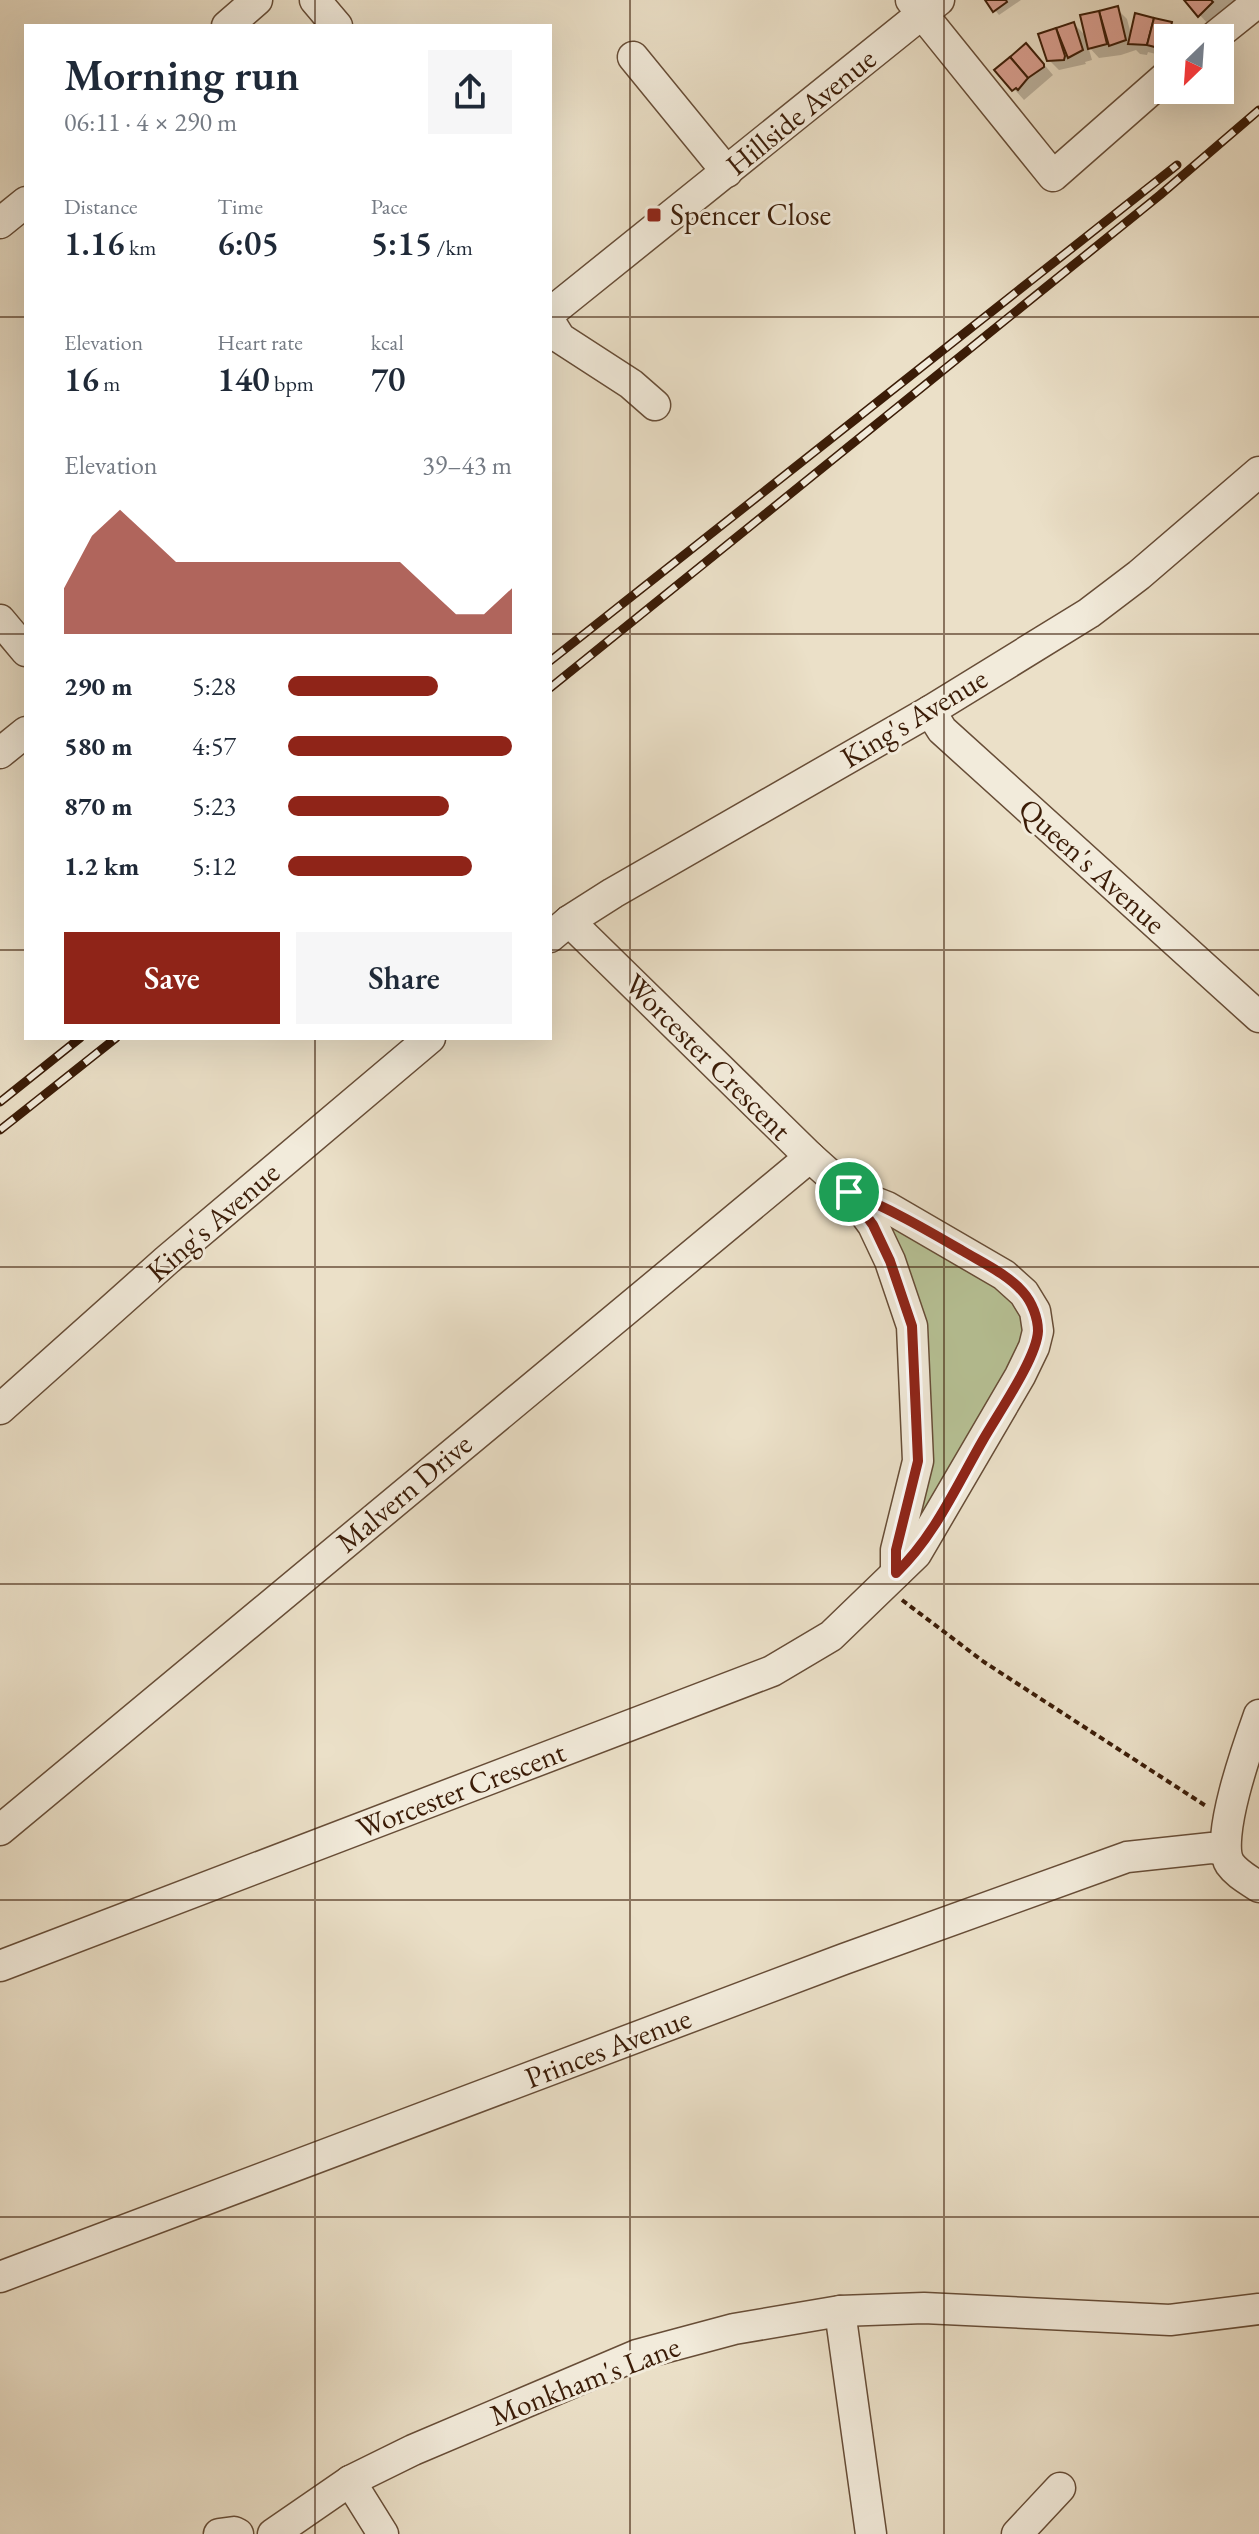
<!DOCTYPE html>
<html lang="en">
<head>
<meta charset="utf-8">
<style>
	:root { --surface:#fff; --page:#f6f6f7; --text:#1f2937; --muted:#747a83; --accent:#8f2418 }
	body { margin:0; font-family:"EB Garamond",serif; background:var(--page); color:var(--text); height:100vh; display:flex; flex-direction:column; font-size:30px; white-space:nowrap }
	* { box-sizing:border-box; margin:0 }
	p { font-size:26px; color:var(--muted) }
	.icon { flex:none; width:44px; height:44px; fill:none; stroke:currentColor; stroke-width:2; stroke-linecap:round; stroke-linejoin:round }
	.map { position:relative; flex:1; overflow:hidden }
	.panel { position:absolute; left:24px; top:24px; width:528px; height:1016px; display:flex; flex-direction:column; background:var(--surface); border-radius:0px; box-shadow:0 8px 32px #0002 }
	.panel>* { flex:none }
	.needle { width:52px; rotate:205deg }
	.tools { position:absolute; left:1154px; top:24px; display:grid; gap:16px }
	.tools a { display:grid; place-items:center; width:80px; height:80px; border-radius:0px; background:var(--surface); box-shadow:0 8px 32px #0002; font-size:40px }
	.pin { position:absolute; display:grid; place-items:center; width:68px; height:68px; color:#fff; margin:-34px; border:4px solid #fff; border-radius:50%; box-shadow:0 2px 8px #0007 }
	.round { display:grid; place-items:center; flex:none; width:84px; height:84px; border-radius:0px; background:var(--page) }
	.summary { display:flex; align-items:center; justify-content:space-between; height:136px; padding:0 40px }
	h1 { font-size:44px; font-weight:600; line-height:60px }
	.figures { display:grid; grid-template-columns:repeat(3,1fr); gap:12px; height:136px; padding:8px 40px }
	.figures div { display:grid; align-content:center }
	.figures b { font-size:34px; font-weight:600 }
	.figures small { font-size:22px; font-weight:400 }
	.figures p { font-size:22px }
	.chart { height:224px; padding:16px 40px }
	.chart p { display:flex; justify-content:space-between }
	.chart svg { width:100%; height:144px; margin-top:8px; fill:var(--accent); opacity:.7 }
	.primary-button { display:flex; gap:16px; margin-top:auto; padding:16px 40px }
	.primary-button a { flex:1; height:92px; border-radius:0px; background:var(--accent); color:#fff; font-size:32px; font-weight:600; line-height:92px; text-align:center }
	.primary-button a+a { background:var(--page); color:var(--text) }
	ul { padding:0 40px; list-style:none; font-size:26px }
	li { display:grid; grid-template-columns:128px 96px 1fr; align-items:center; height:60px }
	li i { height:20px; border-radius:10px; background:var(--accent) }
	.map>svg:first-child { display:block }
</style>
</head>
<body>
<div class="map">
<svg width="1259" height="2534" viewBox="0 0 1259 2534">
	<rect width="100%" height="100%" fill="#ebe0c8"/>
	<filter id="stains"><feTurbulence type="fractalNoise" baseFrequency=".0025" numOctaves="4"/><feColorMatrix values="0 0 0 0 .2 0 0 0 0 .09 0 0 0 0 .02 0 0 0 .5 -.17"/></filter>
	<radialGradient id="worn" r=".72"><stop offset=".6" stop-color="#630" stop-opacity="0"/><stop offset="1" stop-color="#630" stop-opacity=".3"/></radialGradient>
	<path fill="#b7c296" stroke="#796f4e" stroke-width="2" d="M875,1207L998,1282L1026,1322L1022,1352L911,1552L927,1438Z"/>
	<g fill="#0003">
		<path d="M987,0H1021L999,15Z"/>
		<path d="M1186,0H1241L1210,26Z"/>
		<path d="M1117,9L1127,19L1132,38L1171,24L1181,34L1180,38H1168V57L1148,52L1147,55L1140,54L1136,50L1121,55L1099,58L1088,46L1092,60L1085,62L1086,64L1059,70L1049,60L1041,35L1074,24L1087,37L1082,17Z"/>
		<path d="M1036,55L1053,75L1024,100L997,70Z"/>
	</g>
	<g fill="#dca193" stroke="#3b1c07" stroke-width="2">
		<path d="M985,0H1006L1007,2L993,12Z"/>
		<path d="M1184,0H1211L1213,2L1198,17Z"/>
		<path d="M1118,6L1126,40L1109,46L1099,11Z"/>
		<path d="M1099,11L1107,44L1088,49L1080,15Z"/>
		<path d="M1135,13L1154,18L1147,45L1128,44Z"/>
		<path d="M1154,18L1172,22L1166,50L1147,45Z"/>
		<path d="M1074,22L1083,50L1068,58L1056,28Z"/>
		<path d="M1056,28L1065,56L1064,60L1047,61L1038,34Z"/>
		<path d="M1026,43L1044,64V67L1028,78L1010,57Z"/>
		<path d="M1010,57L1028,78L1018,90L1016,88L1012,91L994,70Z"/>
	</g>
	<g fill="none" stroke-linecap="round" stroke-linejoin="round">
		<defs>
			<g id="minor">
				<path d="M315,0L337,26"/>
				<path d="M911,0L1053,176L1168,75"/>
				<path d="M227,26L257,0"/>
				<path d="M1213,38L1259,1"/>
				<path d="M633,57L727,172"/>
				<path d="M0,223L26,202"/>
				<path d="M550,313L939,0"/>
				<path d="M550,322L560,338L631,384L655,405"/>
				<path d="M0,620L26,651"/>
				<path d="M930,711L942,730L1259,1017"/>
				<path d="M0,753L26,732"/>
				<path d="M550,937L569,921L613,893L930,711L1089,613L1139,575L1259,472"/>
				<path d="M849,1192L873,1225L890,1261L912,1326L918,1461L896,1550V1573"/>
				<path d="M0,1409L167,1260L430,1038"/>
				<path d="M1259,1715C1249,1743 1214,1840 1230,1864C1237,1874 1249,1880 1259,1887"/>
				<path d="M0,1830L810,1157"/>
				<path d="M0,1966L772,1671L831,1636L916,1554L1020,1376L1034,1347L1038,1331L1035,1311L1024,1293L1004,1275L887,1207L849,1192L810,1157L569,921"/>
				<path d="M0,2277L844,1959L1127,1857L1211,1848L1224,1850"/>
				<path d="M840,2311L871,2534"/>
				<path d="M350,2481L383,2534"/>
				<path d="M219,2534L234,2532L238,2534"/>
				<path d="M273,2534L350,2481L413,2450L637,2355L734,2329L840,2311L924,2308L1170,2320L1259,2309"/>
				<path d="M1017,2534L1060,2488"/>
			</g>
		</defs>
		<use href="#minor" stroke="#674d37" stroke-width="33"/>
		<path stroke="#3b1c07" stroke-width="4" stroke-dasharray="6 4" stroke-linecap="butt" d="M902,1600L984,1662L1206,1806"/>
		<use href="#minor" stroke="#f2ebdb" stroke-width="30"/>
		<defs>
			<g id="rail">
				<path d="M550,661L1177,165"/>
				<path d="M550,688L1160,195L1259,110"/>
				<path d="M0,1102L80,1038"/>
				<path d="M0,1130L116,1038"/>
			</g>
		</defs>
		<use href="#rail" stroke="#3b1c07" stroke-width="9"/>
		<use href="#rail" stroke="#f2ebdb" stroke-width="6" stroke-dasharray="18" stroke-linecap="butt"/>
	</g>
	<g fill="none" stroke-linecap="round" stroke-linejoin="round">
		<defs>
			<path id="route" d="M849,1192C889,1208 925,1229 963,1251C983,1263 1007,1274 1023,1292C1032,1302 1038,1318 1038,1331C1037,1358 997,1415 983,1440C957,1485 934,1537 896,1573V1550L918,1461L912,1326L890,1261L873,1225Z"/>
		</defs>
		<use href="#route" stroke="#fff" stroke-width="16"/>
		<use href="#route" stroke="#8f2418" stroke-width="10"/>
	</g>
	<path fill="none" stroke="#3b1c07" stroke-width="2" stroke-opacity="0.55" d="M315,0V26M630,0V2534M944,0V2534M0,317H26M550,317H1259M0,634H26M550,634H1259M0,950H26M550,950H1259M315,1038V2534M0,1267H1259M0,1584H1259M0,1900H1259M0,2217H1259"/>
	<rect fill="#8f2418" stroke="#f2ebdb" stroke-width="3" x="646" y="207" width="16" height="16" rx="4"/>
	<g text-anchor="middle" stroke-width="6" stroke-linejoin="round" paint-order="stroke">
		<g font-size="30" fill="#3b1c07" stroke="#f2ebdb">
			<text transform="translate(801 112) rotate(-39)" y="10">Hillside Avenue</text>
			<text transform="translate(914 718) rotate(-31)" y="10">King's Avenue</text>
			<text transform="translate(1092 866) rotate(42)" y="10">Queen's Avenue</text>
			<text transform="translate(708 1057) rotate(45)" y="10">Worcester Crescent</text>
			<text transform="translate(213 1222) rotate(-41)" y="10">King's Avenue</text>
			<text transform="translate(404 1493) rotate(-40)" y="10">Malvern Drive</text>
			<text transform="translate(461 1790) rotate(-21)" y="10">Worcester Crescent</text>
			<text transform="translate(608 2048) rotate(-21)" y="10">Princes Avenue</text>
			<text transform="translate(585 2381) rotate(-21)" y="10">Monkham's Lane</text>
		</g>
		<g font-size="30" fill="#3b1c07" stroke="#f2ebdb" text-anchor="start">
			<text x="670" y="225">Spencer Close</text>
		</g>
	</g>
	<rect width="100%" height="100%" filter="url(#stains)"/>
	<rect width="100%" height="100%" fill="url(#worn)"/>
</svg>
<div class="tools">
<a><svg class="needle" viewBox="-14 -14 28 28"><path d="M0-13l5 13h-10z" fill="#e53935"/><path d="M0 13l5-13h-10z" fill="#747a83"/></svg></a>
</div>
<div class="pin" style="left:849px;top:1192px;background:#1e9e55"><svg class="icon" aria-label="arrive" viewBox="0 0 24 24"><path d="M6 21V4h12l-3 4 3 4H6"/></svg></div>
<section class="panel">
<div class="summary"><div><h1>Morning run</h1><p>06:11 · 4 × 290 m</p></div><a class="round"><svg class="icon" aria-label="share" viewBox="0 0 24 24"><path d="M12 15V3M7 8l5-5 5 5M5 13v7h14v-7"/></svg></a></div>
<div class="figures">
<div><p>Distance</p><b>1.16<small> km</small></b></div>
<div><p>Time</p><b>6:05</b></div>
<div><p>Pace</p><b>5:15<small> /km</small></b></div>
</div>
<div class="figures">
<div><p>Elevation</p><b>16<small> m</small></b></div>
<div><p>Heart rate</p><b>140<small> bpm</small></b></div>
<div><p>kcal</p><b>70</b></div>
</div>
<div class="chart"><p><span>Elevation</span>39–43 m</p>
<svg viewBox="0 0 160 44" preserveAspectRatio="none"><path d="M0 44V30L10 14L20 6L30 14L40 22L50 22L60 22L70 22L80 22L90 22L100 22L110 22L120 22L130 30L140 38L150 38L160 30V44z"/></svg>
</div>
<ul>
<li><b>290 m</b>5:28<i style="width:67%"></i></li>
<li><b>580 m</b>4:57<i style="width:100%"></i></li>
<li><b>870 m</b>5:23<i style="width:72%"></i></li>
<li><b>1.2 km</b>5:12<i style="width:82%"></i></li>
</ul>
<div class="primary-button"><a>Save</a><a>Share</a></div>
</section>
</div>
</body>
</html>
